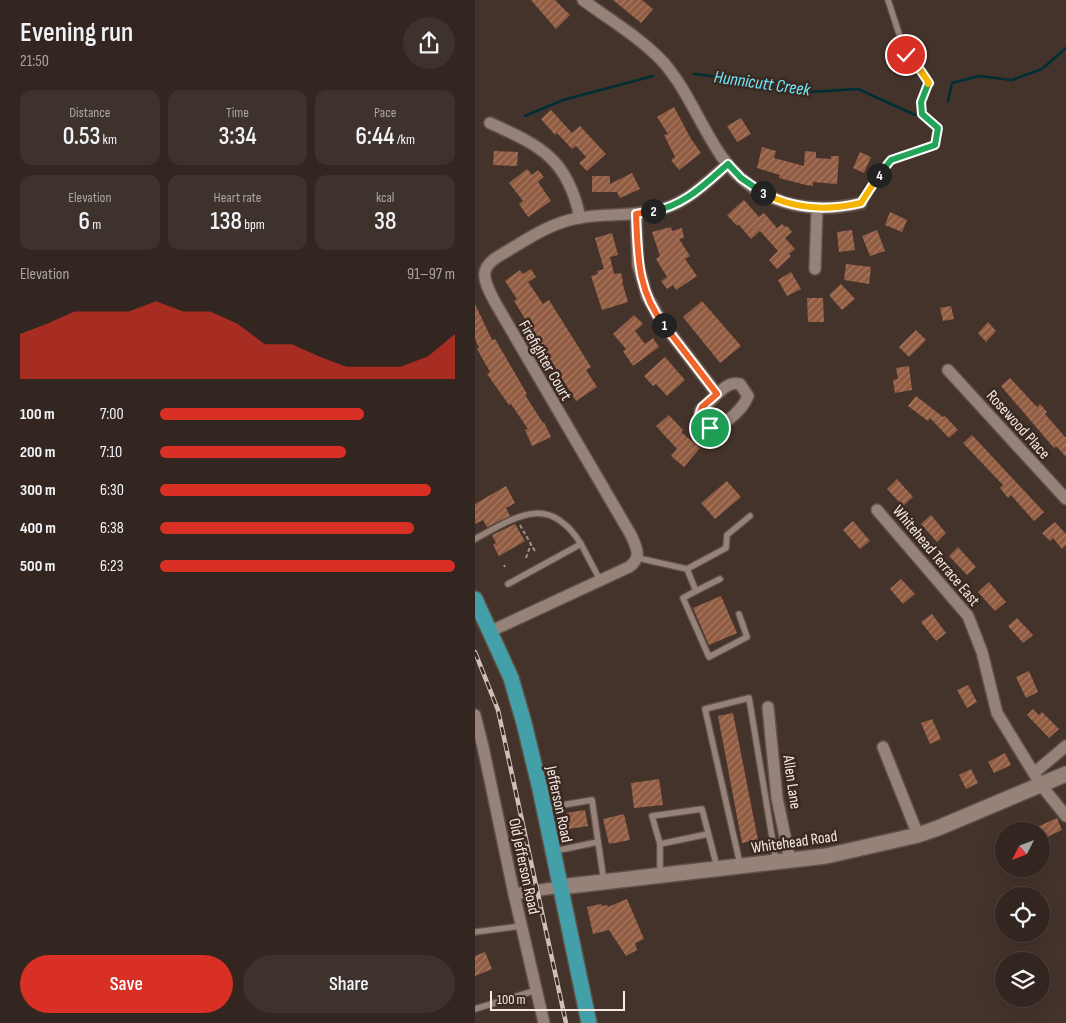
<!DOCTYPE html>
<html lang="en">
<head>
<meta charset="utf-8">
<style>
	:root { --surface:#332620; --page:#3e322d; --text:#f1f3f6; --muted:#a9a5a5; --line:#4e433e; --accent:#d93025 }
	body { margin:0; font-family:"Sofia Sans Condensed",sans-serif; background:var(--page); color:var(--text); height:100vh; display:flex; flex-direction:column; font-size:19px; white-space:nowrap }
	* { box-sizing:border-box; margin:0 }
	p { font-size:16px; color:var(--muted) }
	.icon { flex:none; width:28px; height:28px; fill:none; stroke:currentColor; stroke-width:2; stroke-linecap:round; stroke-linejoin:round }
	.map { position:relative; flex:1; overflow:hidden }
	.drawer { display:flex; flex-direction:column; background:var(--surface); width:475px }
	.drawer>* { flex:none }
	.needle { width:32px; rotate:228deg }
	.controls { position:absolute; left:520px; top:822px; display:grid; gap:10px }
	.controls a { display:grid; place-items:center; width:55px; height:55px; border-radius:50%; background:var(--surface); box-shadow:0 5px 20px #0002,0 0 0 1px var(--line); font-size:25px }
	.scale { position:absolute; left:15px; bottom:12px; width:135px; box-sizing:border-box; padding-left:5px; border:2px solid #f5e9e4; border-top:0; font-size:14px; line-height:18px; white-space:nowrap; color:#f5e9e4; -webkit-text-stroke:4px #392921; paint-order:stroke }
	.pin { position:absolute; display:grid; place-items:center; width:42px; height:42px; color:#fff; margin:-21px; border:2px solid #fff; border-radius:50%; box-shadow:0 1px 5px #0007 }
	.km { position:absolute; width:25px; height:25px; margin:-12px; border-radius:50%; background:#222; color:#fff; font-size:14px; line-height:25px; text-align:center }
	.round { display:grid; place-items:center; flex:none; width:52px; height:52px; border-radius:26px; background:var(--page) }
	.summary { display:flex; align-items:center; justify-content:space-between; height:85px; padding:0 20px }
	h1 { font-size:28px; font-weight:600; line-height:38px }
	.metrics { display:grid; grid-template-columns:repeat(3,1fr); gap:8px; height:85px; padding:5px 20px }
	.metrics div { display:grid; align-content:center; border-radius:12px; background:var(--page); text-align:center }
	.metrics b { font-size:25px; font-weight:600 }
	.metrics small { font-size:14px; font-weight:400 }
	.metrics p { font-size:14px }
	.chart { height:140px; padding:10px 20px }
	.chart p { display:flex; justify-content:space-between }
	.chart svg { width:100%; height:90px; margin-top:5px; fill:var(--accent); opacity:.7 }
	.cta { display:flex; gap:10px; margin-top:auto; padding:10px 20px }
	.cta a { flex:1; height:58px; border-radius:30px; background:var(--accent); color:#fff; font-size:20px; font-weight:600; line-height:58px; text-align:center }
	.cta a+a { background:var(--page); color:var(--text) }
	ul { padding:0 20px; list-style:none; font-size:16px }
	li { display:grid; grid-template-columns:80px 60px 1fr; align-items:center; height:38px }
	li i { height:12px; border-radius:6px; background:var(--accent) }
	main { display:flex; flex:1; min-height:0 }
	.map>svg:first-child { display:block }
</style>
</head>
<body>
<main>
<section class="drawer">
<div class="summary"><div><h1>Evening run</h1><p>21:50</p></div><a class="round"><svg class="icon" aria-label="share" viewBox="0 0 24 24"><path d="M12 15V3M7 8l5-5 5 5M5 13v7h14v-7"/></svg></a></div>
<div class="metrics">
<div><p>Distance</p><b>0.53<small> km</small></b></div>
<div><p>Time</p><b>3:34</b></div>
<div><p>Pace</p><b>6:44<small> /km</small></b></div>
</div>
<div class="metrics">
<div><p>Elevation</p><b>6<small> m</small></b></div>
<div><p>Heart rate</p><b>138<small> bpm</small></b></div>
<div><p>kcal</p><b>38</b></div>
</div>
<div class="chart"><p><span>Elevation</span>91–97 m</p>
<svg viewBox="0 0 160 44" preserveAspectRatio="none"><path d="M0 44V22L10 17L20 11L30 11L40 11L50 6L60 11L70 11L80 17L90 27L100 27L110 33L120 38L130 38L140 38L150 33L160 22V44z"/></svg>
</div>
<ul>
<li><b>100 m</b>7:00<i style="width:69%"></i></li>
<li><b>200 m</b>7:10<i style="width:63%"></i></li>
<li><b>300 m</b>6:30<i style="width:92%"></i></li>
<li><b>400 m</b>6:38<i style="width:86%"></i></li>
<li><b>500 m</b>6:23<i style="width:100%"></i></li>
</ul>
<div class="cta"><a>Save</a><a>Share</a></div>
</section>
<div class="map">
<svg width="591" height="1023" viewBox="0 0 591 1023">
	<defs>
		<pattern id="building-hatch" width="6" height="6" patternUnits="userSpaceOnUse" patternTransform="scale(1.25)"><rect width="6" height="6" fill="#925c42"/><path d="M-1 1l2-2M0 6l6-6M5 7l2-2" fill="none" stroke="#a77b66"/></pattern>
	</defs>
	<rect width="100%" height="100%" fill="#44332b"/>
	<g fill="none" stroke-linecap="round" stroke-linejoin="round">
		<g stroke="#002e35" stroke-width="2.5">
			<path d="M219,74L254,78L294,86L334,92L383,89L440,115"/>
			<path d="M473,101L477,83L504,76L537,80L567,69L591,48"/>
			<path d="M50,116L88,100L178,76"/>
		</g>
	</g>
	<g fill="url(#building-hatch)">
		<path d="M56,0H80L95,15L81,29Z"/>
		<path d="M138,0H167L178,9L166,23Z"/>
		<path d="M199,107L216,139L226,153L204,170L196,160L200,157L189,135L193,134L182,117Z"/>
		<path d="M76,110L97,133L105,126L131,154L112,171L104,163L111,157L101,146L97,149L82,133L80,135L66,119Z"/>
		<path d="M266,118L276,134L262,142L252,126Z"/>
		<path d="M287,147L301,151L299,158L329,166L330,151L341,152V158L356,159V156H364L362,184L338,182V186L331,185L304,178L305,175L282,168Z"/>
		<path d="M19,151L43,152L42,166L18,165Z"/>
		<path d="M385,152L396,157L389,173L378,168Z"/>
		<path d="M52,169L57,175L63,170L69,177L63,182L76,201L53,217L44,204L48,201L34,183Z"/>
		<path d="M157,173L165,189L145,198L142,192H117V176H135V184Z"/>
		<path d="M269,200L284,217L289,213L302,228L307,224L310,227L312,226L317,232L310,238L320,249L314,254L316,256L302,269L294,260L303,251L285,231L276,239L263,224L262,226L252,215Z"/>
		<path d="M415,212L432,220L427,232L410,225Z"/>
		<path d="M196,227L197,231L207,228L209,238L204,239L215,256L210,259L222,276L201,290L198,285L192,289L186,281L192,277L181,259L185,256L177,232Z"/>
		<path d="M377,230L380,250L364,252L362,232Z"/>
		<path d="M402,230L410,251L395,256L387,236Z"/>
		<path d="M137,233L143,255L135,257L139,274L146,273L148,282H147L153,302L127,310L116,276L123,274L122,271L129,269L120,238Z"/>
		<path d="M371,264L396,267L394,284L369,280Z"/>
		<path d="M56,269L61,277L53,282L68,304L74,300L116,367L111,370L122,387L101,401L39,301L42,299L30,281L45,270L48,274Z"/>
		<path d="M316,272L326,289L312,296L303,280Z"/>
		<path d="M366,284L380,299L367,310L354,295Z"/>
		<path d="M332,298H348L349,322H333Z"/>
		<path d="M227,301L266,346L245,363L208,317Z"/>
		<path d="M0,304L17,340L20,339L52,394L50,395L68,423L69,422L76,437L57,446L50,430L53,429L36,404L34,405L12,374L15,372L2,349L4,348L0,339Z"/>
		<path d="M476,306L479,319L468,321L465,308Z"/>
		<path d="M159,315L168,324L160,331L170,344L178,338L184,347L158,366L148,351L151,349L138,334Z"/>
		<path d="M513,322L521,331L511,342L503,333Z"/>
		<path d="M441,330L451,340L434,357L424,347Z"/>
		<path d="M190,357L210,380L192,396L181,384L178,386L169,376Z"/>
		<path d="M434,366L437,390L420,393L418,380L423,379L421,368Z"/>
		<path d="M535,378L562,407L565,404L572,412L570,414L591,438V457L581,446L579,448L526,386Z"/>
		<path d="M441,396L468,417L470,416L483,430L474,438L455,418L453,421L433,406Z"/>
		<path d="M194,415L208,430L206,432L225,448L209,467L196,456L202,449L181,426Z"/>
		<path d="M497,435L569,512L559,521L536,495L533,498L525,488L528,485L488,443Z"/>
		<path d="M422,479L438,497L428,506L412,489Z"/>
		<path d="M252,481L266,497L240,519L226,503Z"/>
		<path d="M31,486L40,503L31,508L35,516L12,527L8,520L0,524V504Z"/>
		<path d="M456,515L471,533L462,542L446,524Z"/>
		<path d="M378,521L395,541L385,549L368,530Z"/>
		<path d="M580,522L591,534V545L587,549L578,538L575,541L567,533Z"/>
		<path d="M40,524L50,541L24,556L18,545L21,543L17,535Z"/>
		<path d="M483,547L501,567L492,575L474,556Z"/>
		<path d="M426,579L440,594L428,604L415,589Z"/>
		<path d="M514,582L531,602L520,611L503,592Z"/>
		<path d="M246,596L262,633L234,645L218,608Z"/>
		<path d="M457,614L471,633L461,641L446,622Z"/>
		<path d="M542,618L558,635L548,643L533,626Z"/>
		<path d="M554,671L563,692L551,698L541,677Z"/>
		<path d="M493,685L502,702L492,708L482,690Z"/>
		<path d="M558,709L564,715L567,712L584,729L574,738L552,715Z"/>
		<path d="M258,713L283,840L267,843L243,716Z"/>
		<path d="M457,719L466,739L455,744L446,723Z"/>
		<path d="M530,753L536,765L519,773L513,762Z"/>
		<path d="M496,769L503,783L491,789L484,775Z"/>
		<path d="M184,779L188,805L159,808L156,783Z"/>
		<path d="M110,810L113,826L94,829L91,813Z"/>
		<path d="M149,814L155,840L134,844L128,819Z"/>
		<path d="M582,818L587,830L568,839L566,831H564L562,827Z"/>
		<path d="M152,899L169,939L160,943L162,950L151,956L134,930L118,934L112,907L126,904L127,906L132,905L133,907Z"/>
		<path d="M10,952L17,969L0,976V956Z"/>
	</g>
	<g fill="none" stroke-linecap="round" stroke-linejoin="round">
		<defs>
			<g id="service">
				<path d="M386,203L416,160L460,145L463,129L447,114L446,102L454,83L446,71L431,55L413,0"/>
				<path d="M0,539C42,516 74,493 106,544"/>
				<path d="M163,558L212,569L251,548L252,535L275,516"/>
				<path d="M212,569L221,591L208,598L234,657L272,637L264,614"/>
				<path d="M33,584L106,544L125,580"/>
				<path d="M221,591L245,579"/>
				<path d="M70,808L117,800L129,882"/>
				<path d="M185,844L177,816L227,809L242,867"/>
				<path d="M80,851L123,842"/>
				<path d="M265,864L230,709L274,698L301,861"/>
				<path d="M185,874V844L233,834"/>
				<path d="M0,932L46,926"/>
				<path d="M0,1009L62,990"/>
			</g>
			<g id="minor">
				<path d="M108,0C135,20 166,38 189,63C213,91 226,127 247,157C280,203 333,216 386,203"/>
				<path d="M15,123C66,146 93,159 105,218"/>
				<path d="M161,214L163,265L172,296L186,321L242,394L225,411V420L231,427C246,431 268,409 273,396L265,384C255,382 250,387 242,394"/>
				<path d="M340,269L342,209"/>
				<path d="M473,370L591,499"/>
				<path d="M402,510L493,616L507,652L522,713L566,785L591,816"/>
				<path d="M16,631L154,567C167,558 162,548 156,535L21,304C17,296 8,282 10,272C12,261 26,255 34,250C57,236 77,223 103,218C131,213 160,217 187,209C213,202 233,181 253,164"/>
				<path d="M293,707L302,798L315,860"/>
				<path d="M0,715L8,747L39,894L69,1023"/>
				<path d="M408,747L443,835"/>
				<path d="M559,773L591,746"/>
				<path d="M39,894L85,887"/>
			</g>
			<path id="secondary" d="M85,887L351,856L443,835L463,828L591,774"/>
			<path id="trunk" d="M0,599L36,678L49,723L65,789L114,1023"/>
		</defs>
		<use href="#service" stroke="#5f5049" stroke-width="8"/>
		<use href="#minor" stroke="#5f5049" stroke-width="14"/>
		<use href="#secondary" stroke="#5f5049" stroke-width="18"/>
		<use href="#trunk" stroke="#5f5049" stroke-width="18"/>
		<g stroke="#9f908a" stroke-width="2" stroke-dasharray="4 2.5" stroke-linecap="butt">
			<path d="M45,525L61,553"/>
			<path d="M51,558L56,544"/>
			<path d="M29,565L30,567"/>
		</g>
		<use href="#service" stroke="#968278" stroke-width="5.5"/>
		<use href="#minor" stroke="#968278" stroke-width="11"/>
		<use href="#secondary" stroke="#968278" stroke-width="15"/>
		<use href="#trunk" stroke="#43a0a9" stroke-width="15"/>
		<defs>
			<path id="rail" d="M0,652L23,710L91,1023"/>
		</defs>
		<use href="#rail" stroke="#cdc0ba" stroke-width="4.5"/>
		<use href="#rail" stroke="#392921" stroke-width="2.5" stroke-dasharray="8" stroke-linecap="butt"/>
	</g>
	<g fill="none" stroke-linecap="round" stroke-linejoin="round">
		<defs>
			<path id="split-1" d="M189,325L242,394L227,407L224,415L227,424L235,428"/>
			<path id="split-2" d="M178,211L161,214C163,256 162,290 189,325"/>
			<path id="split-3" d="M178,211C209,206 230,184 253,164L266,178L288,193"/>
			<path id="split-4" d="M288,193C320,210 352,211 386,203L404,175"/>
			<path id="split-5" d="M404,175L416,160L460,145L463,128L447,114L446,102L453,84"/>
			<path id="split-6" d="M431,55L446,71L454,83L453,84"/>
		</defs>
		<use href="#split-1" stroke="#fff" stroke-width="10"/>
		<use href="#split-2" stroke="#fff" stroke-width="10"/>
		<use href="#split-3" stroke="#fff" stroke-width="10"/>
		<use href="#split-4" stroke="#fff" stroke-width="10"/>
		<use href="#split-5" stroke="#fff" stroke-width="10"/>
		<use href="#split-6" stroke="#fff" stroke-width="10"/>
		<use href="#split-1" stroke="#f0652b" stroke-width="6"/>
		<use href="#split-2" stroke="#f0652b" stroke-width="6"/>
		<use href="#split-3" stroke="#22a559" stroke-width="6"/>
		<use href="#split-4" stroke="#f5b400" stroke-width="6"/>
		<use href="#split-5" stroke="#22a559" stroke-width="6"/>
		<use href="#split-6" stroke="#f5b400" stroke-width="6"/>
	</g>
	<g text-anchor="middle" stroke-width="5" stroke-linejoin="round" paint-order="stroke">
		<g font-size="16" fill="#f5e9e4" stroke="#392921">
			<text transform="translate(71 360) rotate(60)" y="6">Firefighter Court</text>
			<text transform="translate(544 424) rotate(48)" y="6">Rosewood Place</text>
			<text transform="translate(462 555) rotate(50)" y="6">Whitehead Terrace East</text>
			<text transform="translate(318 782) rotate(82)" y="6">Allen Lane</text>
			<text transform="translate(85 804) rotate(78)" y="6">Jefferson Road</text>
			<text transform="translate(319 841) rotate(-8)" y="6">Whitehead Road</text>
			<text transform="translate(50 866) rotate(78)" y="6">Old Jefferson Road</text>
		</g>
		<g font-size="18" font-style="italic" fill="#6fe6fb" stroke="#392921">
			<text transform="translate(287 83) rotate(8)" y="6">Hunnicutt Creek</text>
		</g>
	</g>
</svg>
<div class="controls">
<a><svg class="needle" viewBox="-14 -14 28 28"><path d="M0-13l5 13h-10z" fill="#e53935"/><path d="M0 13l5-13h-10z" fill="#a9a5a5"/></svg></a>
<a><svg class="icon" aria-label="locate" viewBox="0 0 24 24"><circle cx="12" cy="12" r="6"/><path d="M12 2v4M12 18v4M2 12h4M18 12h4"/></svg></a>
<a><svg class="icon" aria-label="layers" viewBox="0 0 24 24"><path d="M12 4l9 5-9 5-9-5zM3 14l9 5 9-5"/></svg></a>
</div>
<div class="scale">100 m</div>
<div class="pin" style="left:235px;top:428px;background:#1e9e55"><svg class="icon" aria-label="arrive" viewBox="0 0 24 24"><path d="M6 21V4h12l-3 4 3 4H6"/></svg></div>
<div class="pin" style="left:431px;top:55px;background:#d93025"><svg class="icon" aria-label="check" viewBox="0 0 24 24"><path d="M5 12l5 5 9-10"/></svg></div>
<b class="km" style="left:189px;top:325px">1</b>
<b class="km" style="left:178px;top:211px">2</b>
<b class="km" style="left:288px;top:193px">3</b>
<b class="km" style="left:404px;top:175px">4</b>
</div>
</main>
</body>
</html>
